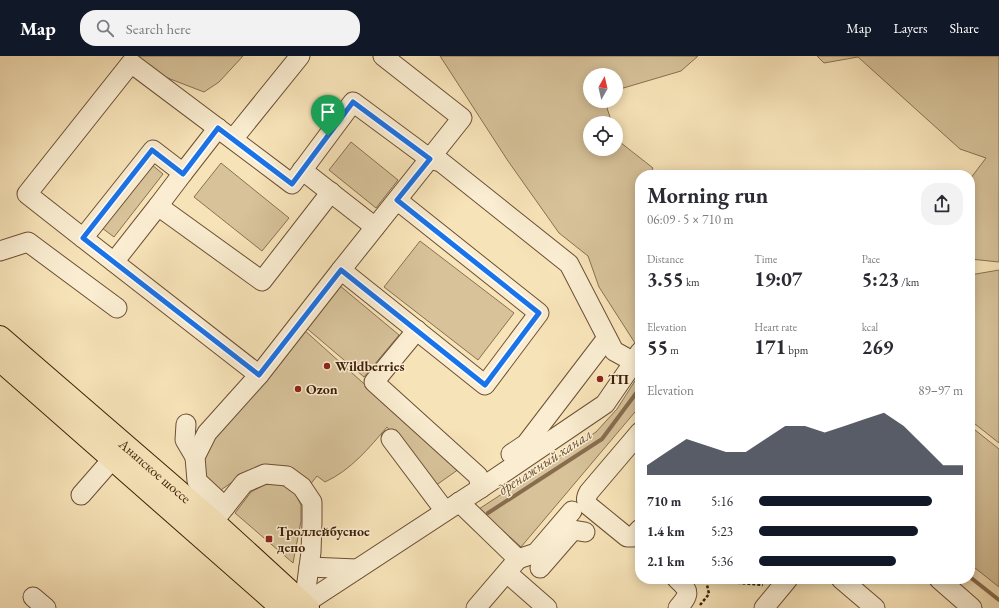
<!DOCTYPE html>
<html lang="en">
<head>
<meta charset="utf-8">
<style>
	:root { --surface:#fff; --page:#f2f2f3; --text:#2b2b33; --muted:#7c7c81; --accent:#111827 }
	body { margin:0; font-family:"EB Garamond",serif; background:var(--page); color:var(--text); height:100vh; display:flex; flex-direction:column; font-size:15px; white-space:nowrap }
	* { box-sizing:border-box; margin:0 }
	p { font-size:13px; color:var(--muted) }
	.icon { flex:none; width:22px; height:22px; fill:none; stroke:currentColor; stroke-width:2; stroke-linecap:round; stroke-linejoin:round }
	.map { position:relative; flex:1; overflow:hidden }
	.details { position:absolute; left:635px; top:114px; width:340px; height:414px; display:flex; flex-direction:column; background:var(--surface); border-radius:16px; box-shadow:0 2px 10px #0003 }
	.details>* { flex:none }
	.needle { width:26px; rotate:8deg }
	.buttons { position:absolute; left:583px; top:12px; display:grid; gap:8px }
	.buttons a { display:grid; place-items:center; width:40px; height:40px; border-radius:50%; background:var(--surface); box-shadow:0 2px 10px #0003; font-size:20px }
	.pin { position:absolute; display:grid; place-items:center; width:34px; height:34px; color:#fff; margin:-41px -17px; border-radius:50% 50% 50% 0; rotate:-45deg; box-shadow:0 0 4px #0007 }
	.pin .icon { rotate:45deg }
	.round { display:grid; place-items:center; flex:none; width:42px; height:42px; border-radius:16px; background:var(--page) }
	.overview { display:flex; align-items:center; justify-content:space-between; height:68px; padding:0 12px }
	h1 { font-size:22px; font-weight:700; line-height:30px }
	.figures { display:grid; grid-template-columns:repeat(3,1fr); gap:6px; height:68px; padding:4px 12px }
	.figures div { display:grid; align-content:center }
	.figures b { font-size:20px; font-weight:700 }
	.figures small { font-size:11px; font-weight:400 }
	.figures p { font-size:11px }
	.chart { height:112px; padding:8px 12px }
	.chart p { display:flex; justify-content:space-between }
	.chart svg { width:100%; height:72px; margin-top:4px; fill:var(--accent); opacity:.7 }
	ul { padding:0 12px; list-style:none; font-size:13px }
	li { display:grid; grid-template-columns:64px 48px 1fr; align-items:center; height:30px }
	li i { height:10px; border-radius:5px; background:var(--accent) }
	header { display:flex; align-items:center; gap:24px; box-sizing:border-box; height:56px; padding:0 20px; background:var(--accent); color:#fff }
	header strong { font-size:19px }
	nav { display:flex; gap:22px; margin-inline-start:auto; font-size:14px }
	.search { width:280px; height:36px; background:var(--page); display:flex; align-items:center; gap:10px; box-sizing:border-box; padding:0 14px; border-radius:16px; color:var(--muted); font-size:15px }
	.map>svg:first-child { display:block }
</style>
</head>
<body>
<header>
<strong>Map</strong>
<div class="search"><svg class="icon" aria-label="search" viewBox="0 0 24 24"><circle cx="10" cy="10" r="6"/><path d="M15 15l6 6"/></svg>Search here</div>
<nav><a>Map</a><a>Layers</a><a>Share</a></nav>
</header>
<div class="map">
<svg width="999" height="552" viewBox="0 0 999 552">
	<rect width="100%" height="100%" fill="#f7e3b8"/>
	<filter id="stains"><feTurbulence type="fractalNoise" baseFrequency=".005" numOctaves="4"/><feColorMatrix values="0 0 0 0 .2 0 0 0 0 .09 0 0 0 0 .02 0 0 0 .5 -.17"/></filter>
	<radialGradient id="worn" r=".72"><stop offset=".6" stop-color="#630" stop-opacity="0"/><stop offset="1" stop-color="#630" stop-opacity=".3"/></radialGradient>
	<g fill="#d7c29a" stroke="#8a7051">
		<path d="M135,0H243L219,26L204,36L165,21Z"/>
		<path d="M440,0H698L681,15L620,33L616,39V19H590V45H612L607,52L612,67H590V93H616V83L653,112L649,119H640V280L635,287L599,231L588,200L559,177L508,105Z"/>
		<path d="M817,0H999V206L970,203V123L986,102L960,93L858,1L824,7Z"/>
		<path d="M351,86L398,124L376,152L329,114Z"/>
		<path d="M221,107L289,162L262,195L194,141Z"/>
		<path d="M151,108L163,118L114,181L102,172Z"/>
		<path d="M420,185L514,257L478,304L384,231Z"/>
		<path d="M999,214V387L970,364V219Z"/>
		<path d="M339,229L399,279L364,321L304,270Z"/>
		<path d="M303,273L459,413L435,430L387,371C369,392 351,414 325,426L317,420L309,430L241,420L218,436L201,422V400L214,379Z"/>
		<path d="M640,317V350L521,491L479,453L596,376L617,353Z"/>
		<path d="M970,370L999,393V531L970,508Z"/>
		<path d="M267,427L284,428L295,437L301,449V465L293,507L235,457L251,436Z"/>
	</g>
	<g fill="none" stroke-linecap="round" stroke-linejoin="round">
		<g stroke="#876c4e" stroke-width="4">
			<path d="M488,457L602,383L640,332"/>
			<path d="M970,521L999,544"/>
		</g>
		<defs>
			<g id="minor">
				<path d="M383,0L462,62L341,214L485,329L539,257L397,144"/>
				<path d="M218,72L183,117L153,94L83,182L259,319L207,377L195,401L197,425L225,451"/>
				<path d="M233,83L300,0"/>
				<path d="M302,114L375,171"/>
				<path d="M158,150L183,117"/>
				<path d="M83,182L27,138L131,7L292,128L353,46L430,103L441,106L569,208L614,295L634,306L640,296"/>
				<path d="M0,195L28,186L117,252"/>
				<path d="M114,206L158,150L262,225L331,136"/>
				<path d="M417,274L374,326L478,420L481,432"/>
				<path d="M259,319L341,214"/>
				<path d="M186,368L185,384L195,401"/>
				<path d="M640,376L589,436C586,441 585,445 589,450L627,481H633L640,473"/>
				<path d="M391,383L445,455"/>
				<path d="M511,398L526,388L607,282"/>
				<path d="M81,439L122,392"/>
				<path d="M459,446L518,503L476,552"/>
				<path d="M217,461L244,427L265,418L287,420L302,431L312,446V466L311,496L304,548"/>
				<path d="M518,503L536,497L572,455"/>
				<path d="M309,511L357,513"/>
				<path d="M540,512L573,474L585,476"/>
				<path d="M507,517L547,552"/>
				<path d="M677,523C691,535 689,539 678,552"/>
				<path d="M841,523L875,552"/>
				<path d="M939,523L972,552"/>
				<path d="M33,541L46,552"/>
				<path d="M300,552L304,548L481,432L605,348L634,306L640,308"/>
				<path d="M764,552L788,523"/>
			</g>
			<g id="highway">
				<path id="s1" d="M0,281L214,466L308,552"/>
				<path d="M0,304L282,552"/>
			</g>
		</defs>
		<use href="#minor" stroke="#6c4f34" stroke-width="21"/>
		<use href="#highway" stroke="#3d1e08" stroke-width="24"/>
		<g stroke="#3d1e08" stroke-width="2.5" stroke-dasharray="3 2" stroke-linecap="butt">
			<path d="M747,528V523"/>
			<path d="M700,549L709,538L706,524L763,529"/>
		</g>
		<use href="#minor" stroke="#faedd1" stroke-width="19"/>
		<use href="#highway" stroke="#f7e3b8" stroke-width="22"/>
	</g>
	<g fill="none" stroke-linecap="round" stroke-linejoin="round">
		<defs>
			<path id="route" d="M353,46L430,103L397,144L539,257L485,329L341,214L259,319L83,182L152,94L183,118L218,72L292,128Z"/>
		</defs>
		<use href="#route" stroke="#fff" stroke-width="8"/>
		<use href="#route" stroke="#1a73e8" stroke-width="5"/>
	</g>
	<g fill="#8f2418" stroke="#faedd1" stroke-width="1.5">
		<circle cx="327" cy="310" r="4"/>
		<circle cx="600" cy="323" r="4"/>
		<circle cx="298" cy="333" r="4"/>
		<rect x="265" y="479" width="8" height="8" rx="2"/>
	</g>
	<g text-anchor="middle" stroke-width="3" stroke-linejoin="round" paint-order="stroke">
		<g font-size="14" font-weight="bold" fill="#3d1e08" stroke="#faedd1" text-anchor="start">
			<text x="335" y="315">Wildberries</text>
			<text x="608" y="328">ТП</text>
			<text x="306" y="338">Ozon</text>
			<text x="277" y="480">Троллейбусное<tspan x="277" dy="16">депо</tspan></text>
		</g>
		<g font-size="14" fill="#3d1e08" stroke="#faedd1">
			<text dy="5" stroke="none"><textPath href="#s1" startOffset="205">Анапское шоссе</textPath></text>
		</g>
		<g font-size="15" font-style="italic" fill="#684c31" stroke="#faedd1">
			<text transform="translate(545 406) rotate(-33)" y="5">дренажный канал</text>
		</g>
	</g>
	<rect width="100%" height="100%" filter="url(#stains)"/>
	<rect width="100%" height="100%" fill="url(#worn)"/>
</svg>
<div class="buttons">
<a><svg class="needle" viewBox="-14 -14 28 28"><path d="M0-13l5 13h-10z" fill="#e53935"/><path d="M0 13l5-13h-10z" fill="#7c7c81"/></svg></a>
<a><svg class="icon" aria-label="locate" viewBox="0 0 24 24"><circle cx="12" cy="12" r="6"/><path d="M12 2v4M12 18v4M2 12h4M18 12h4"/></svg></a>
</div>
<div class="pin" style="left:328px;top:80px;background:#1e9e55"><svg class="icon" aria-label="arrive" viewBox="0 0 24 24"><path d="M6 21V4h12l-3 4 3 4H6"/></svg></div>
<section class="details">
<div class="overview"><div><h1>Morning run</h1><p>06:09 · 5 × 710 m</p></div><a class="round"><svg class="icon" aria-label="share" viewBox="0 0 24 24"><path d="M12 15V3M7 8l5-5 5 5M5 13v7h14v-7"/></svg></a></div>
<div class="figures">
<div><p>Distance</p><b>3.55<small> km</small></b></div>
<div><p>Time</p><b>19:07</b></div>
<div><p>Pace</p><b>5:23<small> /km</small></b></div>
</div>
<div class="figures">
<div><p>Elevation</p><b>55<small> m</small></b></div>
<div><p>Heart rate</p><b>171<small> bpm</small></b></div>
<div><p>kcal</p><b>269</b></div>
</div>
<div class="chart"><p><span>Elevation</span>89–97 m</p>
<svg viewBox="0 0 160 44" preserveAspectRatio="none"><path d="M0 44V38L10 30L20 22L30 26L40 30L50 30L60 22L70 14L80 14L90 18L100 14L110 10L120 6L130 14L140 26L150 38L160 38V44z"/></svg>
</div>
<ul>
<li><b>710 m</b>5:16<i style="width:85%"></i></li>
<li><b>1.4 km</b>5:23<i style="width:78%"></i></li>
<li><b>2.1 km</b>5:36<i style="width:67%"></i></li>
</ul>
</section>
</div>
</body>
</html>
